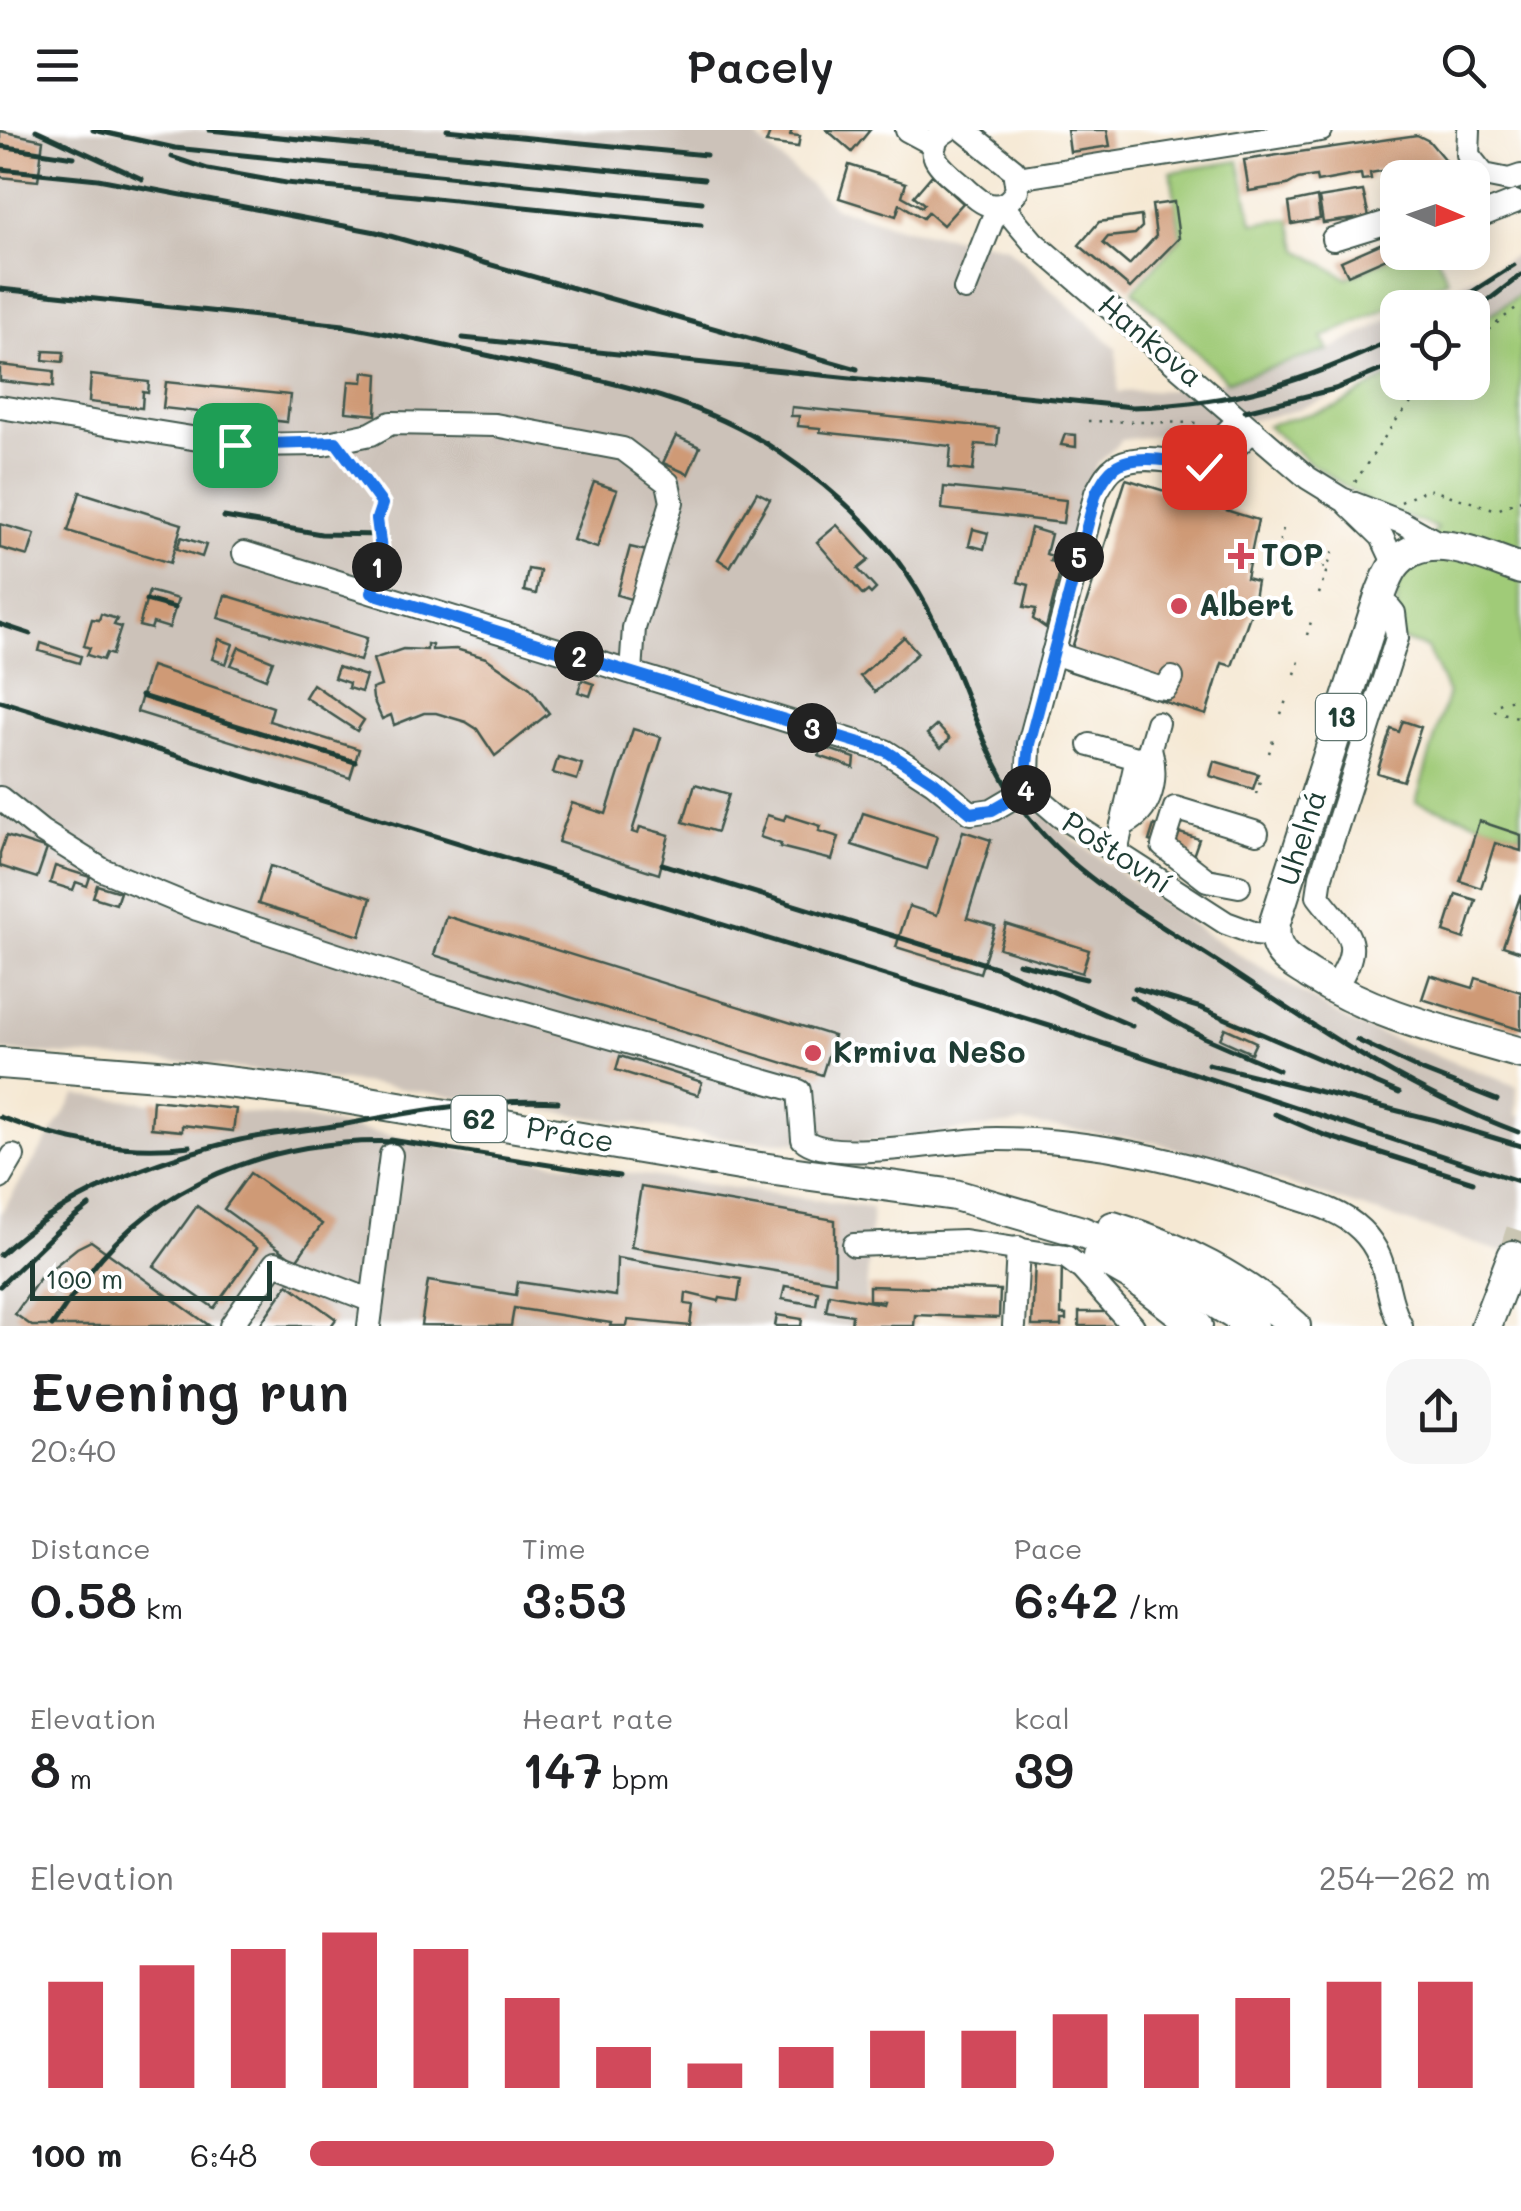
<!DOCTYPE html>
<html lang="en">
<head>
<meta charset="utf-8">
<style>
	:root { --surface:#fff; --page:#f6f6f6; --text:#202124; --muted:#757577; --accent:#d1495b }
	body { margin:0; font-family:Mali,sans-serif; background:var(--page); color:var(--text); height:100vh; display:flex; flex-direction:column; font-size:38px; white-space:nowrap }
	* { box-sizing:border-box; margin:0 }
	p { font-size:32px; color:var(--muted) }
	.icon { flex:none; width:55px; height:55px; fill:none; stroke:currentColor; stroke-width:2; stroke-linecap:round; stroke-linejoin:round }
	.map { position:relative; height:1196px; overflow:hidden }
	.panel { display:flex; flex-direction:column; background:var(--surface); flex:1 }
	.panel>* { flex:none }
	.needle { width:65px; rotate:92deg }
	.fabs { position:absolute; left:1380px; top:30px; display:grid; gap:20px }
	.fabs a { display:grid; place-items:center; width:110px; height:110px; border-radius:20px; background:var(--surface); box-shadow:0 5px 25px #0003; font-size:50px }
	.scale { position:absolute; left:30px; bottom:25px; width:242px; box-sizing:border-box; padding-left:10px; border:5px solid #1f3d34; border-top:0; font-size:28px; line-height:35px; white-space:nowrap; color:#1f3d34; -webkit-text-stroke:8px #fff; paint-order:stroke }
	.pin { position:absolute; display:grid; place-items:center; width:85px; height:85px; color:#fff; margin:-42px; border-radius:20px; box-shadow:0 5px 15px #0006 }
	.km { position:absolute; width:50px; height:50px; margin:-25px; border-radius:50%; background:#222; color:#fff; font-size:28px; line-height:50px; text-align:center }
	.round { display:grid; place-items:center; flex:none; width:105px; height:105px; border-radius:30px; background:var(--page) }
	.overview { display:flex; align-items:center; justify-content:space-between; height:170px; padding:0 30px }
	h1 { font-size:55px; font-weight:600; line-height:75px }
	.metrics { display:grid; grid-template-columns:repeat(3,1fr); gap:15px; height:170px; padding:10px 30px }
	.metrics div { display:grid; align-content:center }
	.metrics b { font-size:50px; font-weight:600 }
	.metrics small { font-size:28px; font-weight:400 }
	.metrics p { font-size:28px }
	.chart { height:280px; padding:20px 30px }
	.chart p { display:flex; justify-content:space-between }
	.chart svg { width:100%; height:180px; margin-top:10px; stroke:var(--accent); stroke-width:6 }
	ul { padding:0 30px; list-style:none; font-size:32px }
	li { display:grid; grid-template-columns:160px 120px 1fr; align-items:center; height:75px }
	li i { height:25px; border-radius:12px; background:var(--accent) }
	header { display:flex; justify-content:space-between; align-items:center; height:130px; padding:0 30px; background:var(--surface); font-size:45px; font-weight:600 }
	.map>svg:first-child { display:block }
</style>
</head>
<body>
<header><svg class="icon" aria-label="menu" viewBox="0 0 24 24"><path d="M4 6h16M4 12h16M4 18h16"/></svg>Pacely<svg class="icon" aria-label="search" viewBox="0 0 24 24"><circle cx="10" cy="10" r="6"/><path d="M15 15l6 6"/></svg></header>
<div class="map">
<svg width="1521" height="1196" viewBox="0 0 1521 1196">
	<rect width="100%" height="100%" fill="#fff"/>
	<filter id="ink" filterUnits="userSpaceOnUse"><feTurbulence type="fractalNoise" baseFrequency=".01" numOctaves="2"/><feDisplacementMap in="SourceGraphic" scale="20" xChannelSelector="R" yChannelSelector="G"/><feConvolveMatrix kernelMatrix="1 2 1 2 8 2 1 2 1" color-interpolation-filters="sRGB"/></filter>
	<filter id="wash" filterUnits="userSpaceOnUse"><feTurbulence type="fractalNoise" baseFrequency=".0048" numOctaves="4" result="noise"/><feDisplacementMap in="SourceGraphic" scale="40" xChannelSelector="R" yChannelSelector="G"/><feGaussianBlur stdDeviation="2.25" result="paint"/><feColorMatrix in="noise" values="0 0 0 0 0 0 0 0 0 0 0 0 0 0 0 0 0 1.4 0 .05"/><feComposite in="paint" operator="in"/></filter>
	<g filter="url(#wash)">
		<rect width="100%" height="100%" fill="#f5e8d3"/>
		<g fill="#ccc2b9">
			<path d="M0,0H748L836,78L906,99L1005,116L1117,219L1118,262L1169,260L1227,251L1293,233L1329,220L1397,186V242L1388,247L1284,284L1216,297L1122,310L1096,336L1021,619L1053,695L1206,804L1351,893L1517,956L1516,985L1521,987V1128L1154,1012L1068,999L1022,993L850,1014L747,1011L377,955L189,933L0,921Z"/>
			<path d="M1521,122V163L1473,197L1472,178L1416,177Z"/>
			<path d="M76,965L310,989L434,1015L872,1078L864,1196H0V1084Z"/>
		</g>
		<g fill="#a0cb78" stroke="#608456" stroke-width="2.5">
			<path d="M1239,31L1253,93L1290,89L1299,120L1347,148L1402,123H1435L1448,150L1322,208L1329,220L1227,251L1133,161L1181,108L1171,42Z"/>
			<path d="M1521,163V705L1416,672L1448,563L1427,518L1397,508V451L1437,398L1373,375L1309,332L1267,295L1337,277L1397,242L1398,252H1472L1473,197Z"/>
		</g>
		<g id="blocks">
			<g fill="#cf9a76">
				<path d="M771,0H792L790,5L800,6L798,17L766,13Z"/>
				<path d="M827,0H870L852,22Z"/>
				<path d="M1067,0H1107L1110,16L1070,22Z"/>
				<path d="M0,1L43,10L38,51L0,47Z"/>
				<path d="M1417,5L1429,11L1460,48H1420L1414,40L1408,48L1402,45L1405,37L1370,43L1371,49L1362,50L1361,44L1317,52L1316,46L1298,49L1287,55L1249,61L1244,30Z"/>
				<path d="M849,35L906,53L902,66L922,77L924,74L914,66L932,45L963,73L943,95L928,82L923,88L900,74L896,86L839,68Z"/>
				<path d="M1363,61L1369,87L1323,93L1319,68Z"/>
				<path d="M1317,67L1320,89L1292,94L1289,73Z"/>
				<path d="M1174,72L1179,108L1130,158L1079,115L1099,92L1141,86L1142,97L1135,104L1108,107L1103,113L1129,135L1156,106L1152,75Z"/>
				<path d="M1398,106V123L1348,145L1341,131Z"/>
				<path d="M44,221L64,222L63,232L43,230Z"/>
				<path d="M0,235L54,241L53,257L0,251Z"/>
				<path d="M364,242L378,244L376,285L346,282L349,251L363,252Z"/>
				<path d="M91,245L149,252L148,263L143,262L142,278L89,272Z"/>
				<path d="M166,252L290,265L287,292L163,278Z"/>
				<path d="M792,277L999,298L997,316L976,314L973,341L949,338L951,316L820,302L821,298L798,296L799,286H791Z"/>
				<path d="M1065,304L1076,305V317L1061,315Z"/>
				<path d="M676,306L700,317L688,344L663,333Z"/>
				<path d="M212,318L244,321L242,333L210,329Z"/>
				<path d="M1126,349L1258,390L1246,448L1257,451L1252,480L1232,536L1222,533L1206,585L1065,540Z"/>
				<path d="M594,352L617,360L597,418L573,410Z"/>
				<path d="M944,357L1066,370L1063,393L942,379Z"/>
				<path d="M80,362L182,394L170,433L68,401Z"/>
				<path d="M757,362L770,369L730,437L718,429Z"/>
				<path d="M0,394L35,404L28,426L0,418Z"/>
				<path d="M837,395L869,430L858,439L876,459L871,464L868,461L863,465L817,412Z"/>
				<path d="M1031,398L1051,404L1046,424L1052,426L1050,431L1060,433L1061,438L1046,498L1033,489L1036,479L1024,477L1029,455L1018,452Z"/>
				<path d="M973,399L988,403L984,419L969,415Z"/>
				<path d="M181,407L206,415L202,427L177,419Z"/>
				<path d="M630,417L651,422L637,471L617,465Z"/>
				<path d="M528,439L540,441L536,464L524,461Z"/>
				<path d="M149,461L178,469L169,498L153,493L151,499L139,496Z"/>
				<path d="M225,465L367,508L360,531L218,488Z"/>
				<path d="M101,484L117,489L114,495L121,497L112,525L106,523L103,530L87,525L90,518L84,516L92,489L99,490Z"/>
				<path d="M904,507L918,523L875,562L860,546Z"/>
				<path d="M219,509L233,514L226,534L212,529Z"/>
				<path d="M41,513L81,526L79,533L39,521Z"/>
				<path d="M427,514L432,515V520L456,519L486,528L530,558L549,583L495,626L477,599L466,592L436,583H424L394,595L391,585L382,589L373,569L372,559L381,556L373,529L403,519L427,520Z"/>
				<path d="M239,517L273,531L266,549L231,535Z"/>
				<path d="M151,536L273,577L269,591L359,619L350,648L137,582Z"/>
				<path d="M338,537L366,546L361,562L348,558L349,553L334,548Z"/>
				<path d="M582,550L594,554L590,566L578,562Z"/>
				<path d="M313,554L364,590L357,601L305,567Z"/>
				<path d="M1403,591L1421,597L1403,651L1377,643L1391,599L1399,602Z"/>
				<path d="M937,595L950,609L941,618L927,604Z"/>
				<path d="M633,599L661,607L632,702L638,704L640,697L669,705L659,744L558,712L572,673L606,684Z"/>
				<path d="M823,617L855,628L854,638L819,626Z"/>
				<path d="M558,627L582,634L577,650L553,643Z"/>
				<path d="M1214,631L1258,644L1253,659L1210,646Z"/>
				<path d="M695,654L729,664L717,702L683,692Z"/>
				<path d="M863,683L937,706L927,739L852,715Z"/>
				<path d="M767,685L784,690L786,685L821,696L819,701L839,707L832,730L780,717L781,714L760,707Z"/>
				<path d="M1479,691L1521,705V721L1495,713L1481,758L1460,751Z"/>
				<path d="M1154,695L1199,709L1193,726L1149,711Z"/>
				<path d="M963,701L991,710L967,788L995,796L980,843L896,817L909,776L937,785Z"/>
				<path d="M6,706L47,719L37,748L0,736V723Z"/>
				<path d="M55,736L90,747L87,756L76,752L73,760L50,753Z"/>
				<path d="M270,736L371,768L360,806L258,774Z"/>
				<path d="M97,755L120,762L116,774L93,767Z"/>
				<path d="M1456,764L1476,770L1464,809L1444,802Z"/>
				<path d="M1521,764V822L1503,816Z"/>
				<path d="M446,786L834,906L822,945L434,825Z"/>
				<path d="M1006,794L1089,820L1082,843L999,818Z"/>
				<path d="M1430,845L1473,858L1476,848L1521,862V900L1422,869Z"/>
				<path d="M1225,898L1256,912L1251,923L1220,909Z"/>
				<path d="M620,926L702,952L698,965L616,940Z"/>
				<path d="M153,970L236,979L233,1001L182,995V1001L151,998Z"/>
				<path d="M250,1043L322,1094L296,1131L224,1079Z"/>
				<path d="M641,1057L835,1090V1151L631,1117Z"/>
				<path d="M197,1076L257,1118L214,1178L154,1136Z"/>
				<path d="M91,1111L210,1196H32L15,1184L42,1145L61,1158L65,1151L50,1140L77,1118Z"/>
				<path d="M617,1128L741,1149L738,1171L720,1168L719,1171L686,1163L685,1174L693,1175L690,1196L628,1190L627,1196H610L611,1193L514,1178L511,1196L421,1195L428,1151L516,1165L518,1152L616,1166Z"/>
				<path d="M1035,1131L1062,1132L1061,1185H1066V1190H1061V1196H1032Z"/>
				<path d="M288,1154L336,1189L331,1196H259Z"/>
				<path d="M785,1156L818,1161L816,1175L782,1169Z"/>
				<path d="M869,1156L1000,1160L999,1188L915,1185L914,1196H851L852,1185L826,1181L829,1164L883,1174L884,1171L869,1170Z"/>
				<path d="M1079,1182H1105L1119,1196H1079Z"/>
				<path d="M777,1185L802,1189L801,1196H775Z"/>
			</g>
		</g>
	</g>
	<g filter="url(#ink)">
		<use href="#blocks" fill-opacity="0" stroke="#3f574c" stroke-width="2.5"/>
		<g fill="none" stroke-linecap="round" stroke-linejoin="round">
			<path stroke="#cac6b3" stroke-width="30" stroke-dasharray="30 15" stroke-linecap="butt" d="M1513,1126L1521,1101"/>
			<defs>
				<g id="minor">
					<path d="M907,0L935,15"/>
					<path d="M948,0C915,20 945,41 963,56C971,63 980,73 990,75C1003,78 1011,70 1017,60L1014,40L964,0"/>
					<path d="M1469,0L1468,25L1484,45L1509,50L1521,46"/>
					<path d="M1017,48L1321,0"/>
					<path d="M1002,75L1033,112L1308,348L1342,369L1401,392L1442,415"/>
					<path d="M1472,89L1515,72"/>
					<path d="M1333,109L1398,89"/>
					<path d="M965,159L998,76"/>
					<path d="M0,277L235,315L323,314L371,304L391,293L495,295L623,319L668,353L672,372L634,498L631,542"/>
					<path d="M1253,300L1225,327L1204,337C1181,332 1135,322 1115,337C1106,343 1102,353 1096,363L1029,614L1028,647L1039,668L1060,686L1226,793L1256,804L1274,806"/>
					<path d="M1188,334L1214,315L1240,289"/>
					<path d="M1348,374L1382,407L1395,435"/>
					<path d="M244,423L885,621L933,652L971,683L992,680L1031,657"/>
					<path d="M1053,523L1156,557L1166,558L1172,548"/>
					<path d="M1090,615L1137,628L1116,722"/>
					<path d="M1141,627L1148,624L1157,593"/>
					<path d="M0,668L41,701L103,740L197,779L434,857L799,961L803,1009C830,1035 953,1009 996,1009C1095,1009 1185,1032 1278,1062C1306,1072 1339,1078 1361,1100C1391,1129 1383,1163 1401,1196"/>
					<path d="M1122,695C1153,682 1158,648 1150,618"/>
					<path d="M1239,756L1207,750L1163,716L1175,678L1257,703"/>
					<path d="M1334,859C1366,810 1349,807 1318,766L1321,746L1397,508L1394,483L1380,466"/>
					<path d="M0,1048L13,1026"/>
					<path d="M854,1115L964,1111L1066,1127L1082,1139L1133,1196"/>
					<path d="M231,1196L275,1133L372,1171"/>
					<path d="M369,1196L391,1025"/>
					<path d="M1014,1196L1018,1118"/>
				</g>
				<g id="major">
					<path d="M1521,439C1484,427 1424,395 1394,436C1388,444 1384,456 1380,466L1275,792C1274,803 1274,812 1281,822C1288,832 1301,838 1311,845C1375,886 1449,902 1521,923"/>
					<path d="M0,933L184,947L310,962L746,1036L955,1065L1082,1102L1144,1128L1253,1196"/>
					<path d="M1113,1097C1182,1118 1241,1148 1295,1196"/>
					<path d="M1098,1126L1131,1145L1197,1196"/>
					<path d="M1486,1196L1513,1126"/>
				</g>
			</defs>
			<use href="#minor" stroke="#3f574c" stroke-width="26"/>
			<use href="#major" stroke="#3f574c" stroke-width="34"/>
			<g stroke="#3f574c" stroke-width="2.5" stroke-dasharray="2.5 8" stroke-linecap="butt">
				<path d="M1472,213L1521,174"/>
				<path d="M1088,291L1202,293"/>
				<path d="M349,329L382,374C374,398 381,419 376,443"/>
				<path d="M1355,352L1394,293L1429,252"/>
				<path d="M1401,372L1428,359L1497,380L1521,370"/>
				<path d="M1283,399L1276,423L1325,438"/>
				<path d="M1319,464L1333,421"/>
				<path d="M1307,505L1313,485"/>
				<path d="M1295,544L1301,525"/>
				<path d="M1521,566L1496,575L1495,581L1521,588"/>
				<path d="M1281,584L1288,565"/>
				<path d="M1269,623L1275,604"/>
				<path d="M1256,664L1262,644"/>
			</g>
			<use href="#minor" stroke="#fff" stroke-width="22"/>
			<use href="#major" stroke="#fff" stroke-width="30"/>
			<g stroke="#1f3d34" stroke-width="5">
				<path d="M36,0L142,49"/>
				<path d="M93,0L175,18L702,72"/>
				<path d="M209,0L704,49"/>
				<path d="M447,0L706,25"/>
				<path d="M0,16L74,27"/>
				<path d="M172,27L208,39L286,53L701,95"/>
				<path d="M0,39L98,49L376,102L857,239"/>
				<path d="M0,159L344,195"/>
				<path d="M1447,178L1514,135"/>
				<path d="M1472,183L1521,145"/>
				<path d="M331,194C391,203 449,217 509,230C601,250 699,267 779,322C843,365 902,422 935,493C963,550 979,611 1013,665C1059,739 1145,785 1216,831C1314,896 1407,961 1518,1002"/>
				<path d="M463,208L1132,277C1232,275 1308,251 1398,207"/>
				<path d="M1245,281L1335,259L1398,233"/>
				<path d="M224,387L321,404L385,405"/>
				<path d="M146,470L175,478"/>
				<path d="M0,494L30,504"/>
				<path d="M141,566L355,632"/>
				<path d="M0,571L1056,898L1521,1052"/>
				<path d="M662,734L998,838L1132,896"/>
				<path d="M1018,833L1086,849"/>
				<path d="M1135,858L1201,878L1399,963"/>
				<path d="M1131,867L1203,907L1279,940"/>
				<path d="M1357,910L1423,941L1497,970"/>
				<path d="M1208,934L1435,990L1521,1016"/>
				<path d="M1275,984L1324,1005L1473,1052"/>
				<path d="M0,987C62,1011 124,1024 190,1016"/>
				<path d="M391,1010L619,1046"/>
				<path d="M0,1125C63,1065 156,1029 240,1010C274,1003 311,1000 346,994C417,981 485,968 558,972"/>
				<path d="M0,1156L58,1100L89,1076"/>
				<path d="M52,1196C68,1173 84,1148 102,1127C177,1042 290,1007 401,1012"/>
			</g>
		</g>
	</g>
	<g fill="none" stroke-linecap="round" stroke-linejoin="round" filter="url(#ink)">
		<defs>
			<path id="route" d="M235,315L336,312L382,374L377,389L381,420L372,463L886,621L934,652L971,683L992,680L1032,657L1027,635L1029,614L1096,363C1102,353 1106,343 1115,337C1135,322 1181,332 1204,337"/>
		</defs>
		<use href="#route" stroke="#fff" stroke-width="20"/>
		<use href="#route" stroke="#1a73e8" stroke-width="12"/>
	</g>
	<g fill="#d1495b" stroke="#fff" stroke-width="4">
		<path d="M1236 411h10v10h10v10h-10v10h-10v-10h-10v-10h10z"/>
		<circle cx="1179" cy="476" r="10"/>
		<circle cx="813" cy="923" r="10"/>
	</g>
	<g text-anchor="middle" stroke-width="8" stroke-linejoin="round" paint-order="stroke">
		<g fill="#fff" stroke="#627771" stroke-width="2.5">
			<rect x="1316" y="564" width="50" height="46" rx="8"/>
			<rect x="451.5" y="966" width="55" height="46" rx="8"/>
		</g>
		<g font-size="28" font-weight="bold" fill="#1f3d34">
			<text x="1341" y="597">13</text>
			<text x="479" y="999">62</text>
		</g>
		<g font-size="30" fill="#1f3d34" stroke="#fff">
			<text transform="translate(1150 211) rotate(40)" y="10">Hankova</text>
			<text transform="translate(1302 708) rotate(-72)" y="10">Uhelná</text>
			<text transform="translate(1117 723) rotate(33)" y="10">Poštovní</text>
			<text transform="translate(570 1005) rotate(10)" y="10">Práce</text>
		</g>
		<g font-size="30" font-weight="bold" fill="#1f3d34" stroke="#fff" text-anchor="start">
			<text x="1261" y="436">TOP</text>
			<text x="1199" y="486">Albert</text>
			<text x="833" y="933">Krmiva NeSo</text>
		</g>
	</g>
</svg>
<div class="fabs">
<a><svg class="needle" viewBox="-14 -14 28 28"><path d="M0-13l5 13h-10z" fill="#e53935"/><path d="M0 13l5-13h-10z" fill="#757577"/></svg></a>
<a><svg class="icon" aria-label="locate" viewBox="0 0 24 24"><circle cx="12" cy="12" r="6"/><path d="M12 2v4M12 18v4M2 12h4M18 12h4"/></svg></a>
</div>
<div class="scale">100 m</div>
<div class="pin" style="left:235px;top:315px;background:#1e9e55"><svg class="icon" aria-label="arrive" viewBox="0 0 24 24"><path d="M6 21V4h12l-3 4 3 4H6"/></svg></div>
<div class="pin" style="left:1204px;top:337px;background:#d93025"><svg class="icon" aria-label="check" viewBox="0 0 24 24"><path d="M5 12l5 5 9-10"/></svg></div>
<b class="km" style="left:377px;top:437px">1</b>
<b class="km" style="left:579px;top:526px">2</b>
<b class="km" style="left:812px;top:598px">3</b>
<b class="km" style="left:1026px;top:660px">4</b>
<b class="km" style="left:1079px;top:427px">5</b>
</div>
<section class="panel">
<div class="overview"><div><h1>Evening run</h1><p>20:40</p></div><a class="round"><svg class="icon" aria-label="share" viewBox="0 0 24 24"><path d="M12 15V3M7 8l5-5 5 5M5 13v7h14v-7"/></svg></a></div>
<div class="metrics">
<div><p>Distance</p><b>0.58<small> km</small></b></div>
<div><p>Time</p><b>3:53</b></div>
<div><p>Pace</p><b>6:42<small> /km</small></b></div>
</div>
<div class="metrics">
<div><p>Elevation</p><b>8<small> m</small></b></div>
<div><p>Heart rate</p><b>147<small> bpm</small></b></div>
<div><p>kcal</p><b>39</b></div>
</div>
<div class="chart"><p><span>Elevation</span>254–262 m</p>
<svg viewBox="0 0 160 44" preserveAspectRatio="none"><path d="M5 44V18M15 44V14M25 44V10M35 44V6M45 44V10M55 44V22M65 44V34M75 44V38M85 44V34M95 44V30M105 44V30M115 44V26M125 44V26M135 44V22M145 44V18M155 44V18"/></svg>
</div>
<ul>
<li><b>100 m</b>6:48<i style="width:63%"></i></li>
</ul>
</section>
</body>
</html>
